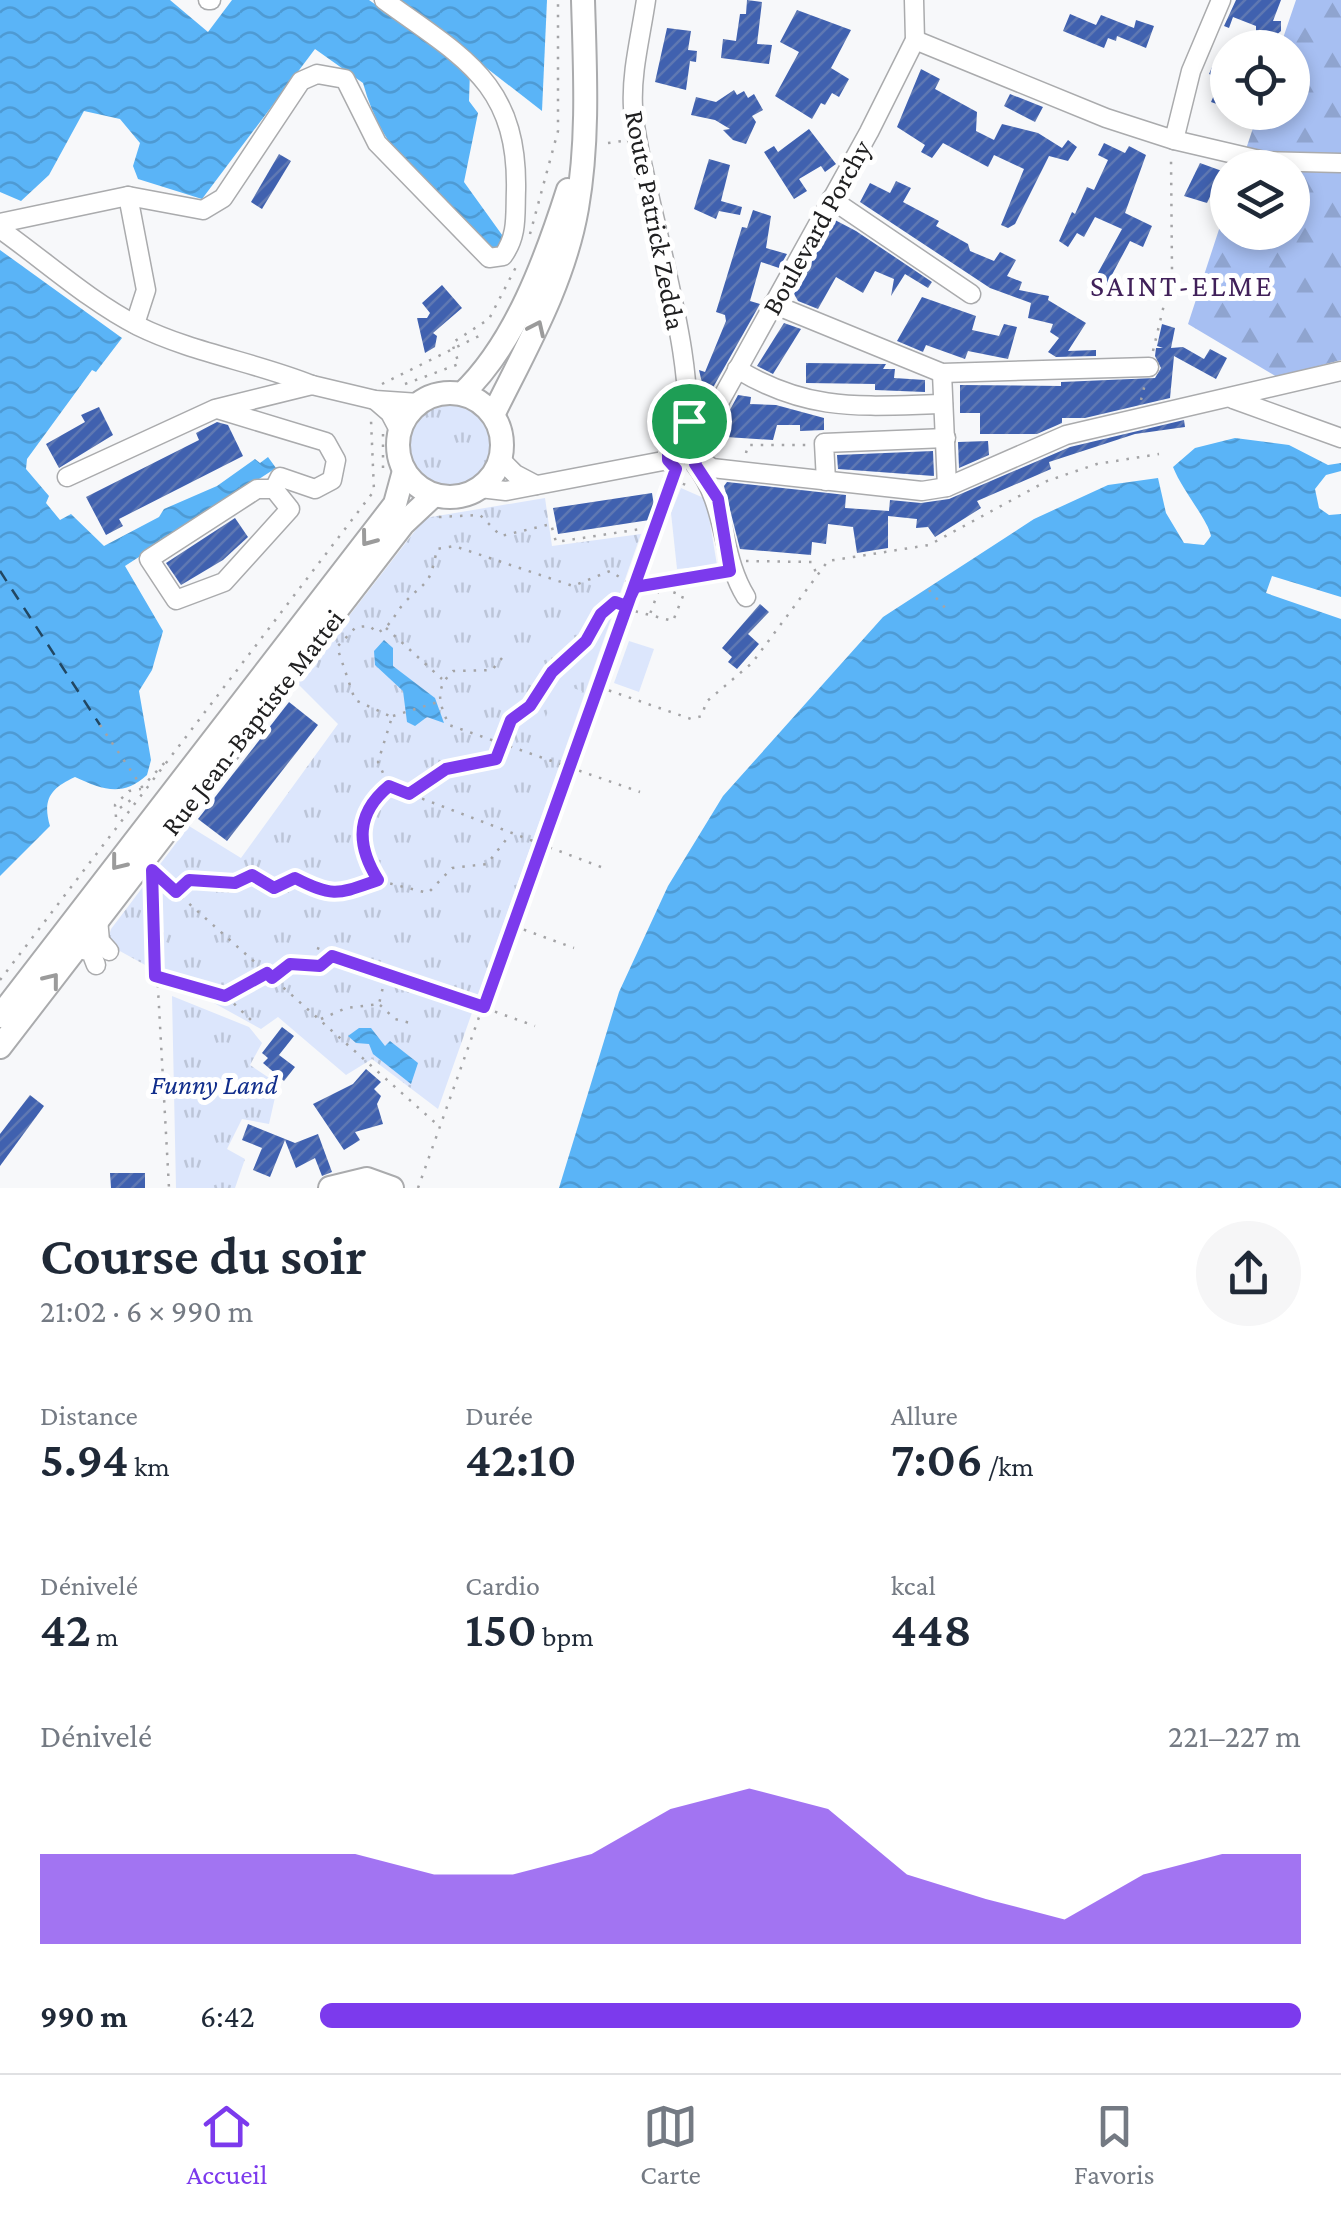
<!DOCTYPE html>
<html lang="fr">
<head>
<meta charset="utf-8">
<style>
	:root { --surface:#fff; --page:#f6f6f7; --text:#1f2937; --muted:#747a83; --line:#e0e1e3; --accent:#7c3aed }
	body { margin:0; font-family:"Crimson Pro",serif; background:var(--page); color:var(--text); height:100vh; display:flex; flex-direction:column; font-size:38px; white-space:nowrap }
	* { box-sizing:border-box; margin:0 }
	p { font-size:32px; color:var(--muted) }
	.icon { flex:none; width:55px; height:55px; fill:none; stroke:currentColor; stroke-width:2; stroke-linecap:round; stroke-linejoin:round }
	.map { position:relative; height:1188px; overflow:hidden }
	.drawer { display:flex; flex-direction:column; background:var(--surface); flex:1 }
	.drawer>* { flex:none }
	.buttons { position:absolute; left:1210px; top:30px; display:grid; gap:20px }
	.buttons a { display:grid; place-items:center; width:100px; height:100px; border-radius:50%; background:var(--surface); box-shadow:0 5px 15px #0003; font-size:50px }
	.pin { position:absolute; display:grid; place-items:center; width:85px; height:85px; color:#fff; margin:-42px; border:5px solid #fff; border-radius:50%; box-shadow:0 2px 10px #0007 }
	.round { display:grid; place-items:center; flex:none; width:105px; height:105px; border-radius:52px; background:var(--page) }
	.overview { display:flex; align-items:center; justify-content:space-between; height:170px; padding:0 40px }
	h1 { font-size:55px; font-weight:600; line-height:75px }
	.figures { display:grid; grid-template-columns:repeat(3,1fr); gap:15px; height:170px; padding:10px 40px }
	.figures div { display:grid; align-content:center }
	.figures b { font-size:50px; font-weight:600 }
	.figures small { font-size:28px; font-weight:400 }
	.figures p { font-size:28px }
	.chart { height:280px; padding:20px 40px }
	.chart p { display:flex; justify-content:space-between }
	.chart svg { width:100%; height:180px; margin-top:10px; fill:var(--accent); opacity:.7 }
	ul { padding:0 40px; list-style:none; font-size:32px }
	li { display:grid; grid-template-columns:160px 120px 1fr; align-items:center; height:75px }
	li i { height:25px; border-radius:12px; background:var(--accent) }
	.dock { display:flex; justify-content:space-around; align-items:center; height:140px; border-top:2px solid var(--line); background:var(--surface); font-size:28px; color:var(--muted) }
	.dock a { display:grid; justify-items:center; gap:5px }
	.dock .active { color:var(--accent) }
	.map>svg:first-child { display:block }
</style>
</head>
<body>
<div class="map">
<svg width="1341" height="1188" viewBox="0 0 1341 1188">
	<defs>
		<pattern id="grass-tufts" width="24" height="20" patternUnits="userSpaceOnUse" patternTransform="scale(2.5)"><rect width="24" height="20" fill="#dce6fc"/><path d="M3 7l-1-3M5 7V3M7 7l1-3M15 17l-1-3M17 17v-4M19 17l1-3" fill="none" stroke="#bcc5d8"/></pattern>
		<pattern id="forest-firs" width="22" height="20" patternUnits="userSpaceOnUse" patternTransform="scale(2.5)"><rect width="22" height="20" fill="#a7bff2"/><path d="M5 1l3.5 6h-7zM16 11l3.5 6h-7z" fill="#8fa4cf"/></pattern>
		<pattern id="water-waves" width="16" height="10" patternUnits="userSpaceOnUse" patternTransform="scale(2.5)"><rect width="16" height="10" fill="#5ab4f7"/><path d="M0 5q4-4 8 0t8 0" fill="none" stroke="#4e9ad3"/></pattern>
		<pattern id="building-hatch" width="6" height="6" patternUnits="userSpaceOnUse" patternTransform="scale(2.5)"><rect width="6" height="6" fill="#4061af"/><path d="M-1 1l2-2M0 6l6-6M5 7l2-2" fill="none" stroke="#5f78b2"/></pattern>
	</defs>
	<rect width="100%" height="100%" fill="#f7f8fa"/>
	<g fill="url(#grass-tufts)">
		<circle cx="450" cy="445" r="52"/>
		<path d="M545,498L552,546L641,534L438,1109L372,1059L346,1075L278,1017L261,1029L118,950L108,939L111,929L189,826L241,858L338,724L297,683L425,518Z"/>
		<path d="M172,996L249,1027L262,1043L250,1065L278,1084L269,1124L242,1119L227,1149L245,1159L235,1188H176Z"/>
	</g>
	<path fill="url(#forest-firs)" d="M1296,0H1341V360L1277,377L1188,324L1227,205L1228,232H1292V168L1240,167L1258,113L1292,112V48L1280,47Z"/>
	<g fill="#dce6fc">
		<path d="M681,488L706,499L717,565L677,569L671,513Z"/>
		<path d="M629,641L654,649L639,692L614,683Z"/>
		<path d="M558,683L582,691L568,734L543,725Z"/>
	</g>
	<g fill="url(#water-waves)">
		<path d="M0,0H170L208,32L232,0H369L470,71L469,101L478,113L464,182L505,239L500,250L490,251C438,200 382,156 363,83L315,49L202,199L138,179L133,166L140,143L120,119L84,111L49,175L21,201L0,192Z"/>
		<path d="M399,0H547L542,111Z"/>
		<path d="M0,250L122,338L96,372L92,370L27,459L26,469L49,496L46,503L60,520L71,514L104,546L159,517L164,509L217,486L255,459L260,463L268,457L276,468L125,566L163,631L152,670L139,691L151,760L147,775C123,797 103,790 75,777C51,788 42,799 50,826L0,876Z"/>
		<path d="M1235,438L1289,445L1328,465L1341,463V471L1326,475L1315,489L1319,508L1329,515L1341,514V597L1272,576L1266,593L1341,619V1188H559L619,992L668,886L723,796L883,617L1034,519L1108,485L1158,478L1166,513L1184,543L1204,545L1211,536C1208,520 1182,490 1173,467L1195,448Z"/>
		<path d="M384,640L393,648V666L435,698L444,723L427,717L415,726L407,722L403,691L375,665L374,651Z"/>
		<path d="M359,1028H371L385,1046L390,1041L418,1063L411,1084L373,1054L369,1044L356,1043L348,1036Z"/>
	</g>
	<g fill="none" stroke-linecap="round" stroke-linejoin="round">
		<path stroke="#224762" stroke-width="2.5" stroke-dasharray="12 10" stroke-linecap="butt" d="M0,571L100,725"/>
	</g>
	<g fill="url(#building-hatch)">
		<path d="M747,0L762,2L757,44L772,45L769,64L721,58L723,39L736,41L740,14H746Z"/>
		<path d="M1236,0H1281L1273,21H1281V31L1274,37V48H1256V26L1233,17L1229,28L1224,26Z"/>
		<path d="M797,10L851,30L831,68L849,79L839,97L832,93L825,105L821,103L812,119L775,96L799,52L780,42Z"/>
		<path d="M1070,14L1096,25L1101,15L1134,28L1136,20L1154,26L1146,48L1117,36L1116,41L1108,38L1104,48L1063,31Z"/>
		<path d="M667,28L691,31L688,50L697,51L696,62L690,61L686,90L655,82Z"/>
		<path d="M1216,58L1228,63V108L1211,102L1221,79L1209,74Z"/>
		<path d="M921,69L940,79L935,89L977,112L976,131L994,140L1002,124L1038,133L1062,148L1068,140L1077,147L1068,161L1049,156L1015,224L1008,228L1001,225L1024,169L994,155L988,167L943,143L932,158L921,152L925,145L897,127Z"/>
		<path d="M734,90L737,95L744,91L748,98L754,94L763,110L752,116L756,122L746,144L733,140L723,130L730,129L715,120L691,115L696,97L716,102Z"/>
		<path d="M1010,94L1043,107L1035,122L1004,106Z"/>
		<path d="M809,129L836,164L825,172L821,166L799,179L807,191L794,199L764,152L774,146L778,152Z"/>
		<path d="M1104,143L1125,153L1129,146L1146,155L1125,213L1152,226L1143,247L1130,241L1106,286L1094,280L1122,229L1095,217L1084,237L1077,233L1068,247L1059,241L1072,212L1075,214L1087,187L1094,190L1108,160L1098,155Z"/>
		<path d="M279,154L291,161L262,209L251,202Z"/>
		<path d="M709,159L730,165L721,201L742,207L740,215L719,211L716,219L694,209Z"/>
		<path d="M1200,163L1222,171L1207,203L1184,196Z"/>
		<path d="M896,181L911,188L903,202L939,221L936,226L968,244L970,251L994,261L1000,252L1016,260L1007,276L1022,282L1019,290L1049,296L1048,300L1086,323L1068,351L1096,350V356L1056,357L1048,352L1059,338L1050,332L1053,324L1028,318L1031,303L990,288L860,202L870,183L890,193Z"/>
		<path d="M753,210L771,216L766,248L787,254L779,268L761,262L750,301L760,304L706,400L699,370L705,372L726,321L725,315L716,312L742,227L747,228Z"/>
		<path d="M835,220L856,231L932,282L928,288L905,274L891,296L894,279L875,271L863,293L836,277L818,309L798,301L794,294Z"/>
		<path d="M442,285L462,308L433,333L437,336L435,347L425,353L417,318H427L430,313L422,303Z"/>
		<path d="M922,297L976,316L972,330L999,336L1004,324L1017,327L1008,359L968,351L965,359L926,345L923,352L897,341Z"/>
		<path d="M784,323L801,329L773,374L757,366Z"/>
		<path d="M1162,324L1175,328L1171,348L1183,347L1204,359L1210,349L1227,358L1216,379L1174,356L1170,398L1085,418H1062V423L1037,434H980V413H960V385L1061,386V382L1155,378L1161,368L1155,356L1156,348H1163L1157,346Z"/>
		<path d="M806,363L886,364L883,369H895L894,378L925,380V392L875,390V384L806,383Z"/>
		<path d="M738,395L751,397L750,404L776,405L824,418V430L800,431V425H777L773,440L726,437L725,419Z"/>
		<path d="M99,407L113,435L59,468L46,444L85,422L81,415Z"/>
		<path d="M1184,420L1185,427L1135,434L1049,462L1051,469L977,501L981,508L935,537L928,527L916,528L917,519L888,516V548L857,553L853,527L828,524L826,544L812,542L811,555L740,549L724,486L727,482L846,495L845,508L889,511L890,500L921,503L949,499L1070,447Z"/>
		<path d="M217,422L228,425L243,456L119,519L123,526L106,535L86,497L199,440L196,433Z"/>
		<path d="M988,441L989,455L959,468L958,442Z"/>
		<path d="M933,451L934,476L838,469L837,455Z"/>
		<path d="M652,493L656,519L558,534L553,508Z"/>
		<path d="M235,518L248,537L223,560L181,585L166,563Z"/>
		<path d="M760,604L769,612L748,634L759,644L737,669L728,662L732,657L722,648Z"/>
		<path d="M289,702L318,725L227,841L198,819Z"/>
		<path d="M282,1027L294,1036L279,1055L295,1067L284,1081L263,1063L268,1058L262,1053Z"/>
		<path d="M366,1069L381,1082L374,1089L381,1096L377,1104L383,1124L355,1132L360,1140L344,1150L313,1104L353,1084Z"/>
		<path d="M30,1095L44,1106L0,1166V1134Z"/>
		<path d="M248,1124L295,1143L318,1134L332,1172L322,1176L315,1158L296,1168L285,1140L270,1177L253,1170L262,1148L242,1140Z"/>
		<path d="M110,1173H145V1188H111Z"/>
	</g>
	<g fill="none" stroke-linecap="round" stroke-linejoin="round">
		<defs>
			<g id="minor">
				<path d="M208,0H211"/>
				<path d="M646,0C641,35 631,72 633,107C637,177 708,388 681,439"/>
				<path d="M915,40L1106,118L1174,140L1191,71L1221,0"/>
				<path d="M1174,140L1264,161L1341,163"/>
				<path d="M128,196L146,290L135,324"/>
				<path d="M831,199L971,294"/>
				<path d="M0,223L128,196L203,210L223,198L301,81L317,74L345,79L377,143L489,258L503,256C518,235 515,216 516,190C518,82 462,57 384,0"/>
				<path d="M0,229C44,260 89,301 138,326C193,353 255,362 312,385"/>
				<path d="M773,304L942,373L1149,367"/>
				<path d="M737,369C810,413 862,406 943,404"/>
				<path d="M942,373L947,487"/>
				<path d="M1233,399L1341,438"/>
				<path d="M375,400L390,413L399,430"/>
				<path d="M217,409L326,442L336,460L332,480L315,489L280,477L274,489"/>
				<path d="M694,444L703,440L714,412L869,132L915,40L914,0"/>
				<path d="M698,458L712,468L922,491L947,487L1066,435L1341,371"/>
				<path d="M500,459L515,474L536,485"/>
				<path d="M695,464C727,504 720,555 746,597"/>
				<path d="M67,477L215,409L312,385L375,400L419,403"/>
				<path d="M826,481L824,443L946,438"/>
				<path d="M480,488L506,491L668,460"/>
				<path d="M257,489H274L290,509L224,582L176,600L149,559Z"/>
				<path d="M98,919L100,941L109,951"/>
				<path d="M77,948L91,952L96,965"/>
			</g>
			<g id="major">
				<circle cx="450" cy="445" r="52"/>
				<path d="M462,394C515,344 546,259 568,190"/>
				<path d="M493,415C526,348 564,283 577,208C589,140 585,68 583,0"/>
				<path d="M0,1016L395,504L404,471"/>
				<path d="M0,1047L403,524L434,495"/>
				<path d="M330,1188L367,1179L392,1188"/>
			</g>
		</defs>
		<use href="#minor" stroke="#aaabad" stroke-width="21"/>
		<use href="#major" stroke="#aaabad" stroke-width="26"/>
		<g stroke="#a4a4a6" stroke-width="2.5" stroke-dasharray="2.5 8" stroke-linecap="butt">
			<path d="M608,143L623,141"/>
			<path d="M530,234L558,131V0"/>
			<path d="M1153,351L1172,271L1171,157"/>
			<path d="M382,384L485,333"/>
			<path d="M405,384L459,364L452,343L489,319L517,265"/>
			<path d="M1141,400L1145,384"/>
			<path d="M383,434V471"/>
			<path d="M746,453L748,445H806"/>
			<path d="M663,477L689,486"/>
			<path d="M439,517L480,515L501,536L551,524L556,542L654,527"/>
			<path d="M746,561L812,562L816,573"/>
			<path d="M929,590L948,611"/>
			<path d="M386,628L442,679"/>
			<path d="M502,658L492,670L453,671C434,689 439,703 449,725L640,792"/>
			<path d="M599,687L691,719L702,716L706,702L752,663L828,561L929,545L1047,481L1097,464L1159,454"/>
			<path d="M393,716L438,702"/>
			<path d="M100,725L142,787L168,759"/>
			<path d="M410,793L446,769L496,759L511,720L529,706L553,671L586,641L611,605L673,621L683,596L660,587L650,614"/>
			<path d="M120,808L136,796"/>
			<path d="M116,817L115,805L129,791L141,789"/>
			<path d="M601,867L389,786L378,762L392,717L355,700L337,647L356,627L370,626L377,633C393,624 393,616 404,603C428,578 429,588 437,549L454,546L573,586L610,571L635,587L717,575"/>
			<path d="M158,876L440,1127"/>
			<path d="M152,880L169,1188"/>
			<path d="M380,881L428,893L452,868L487,864L509,836"/>
			<path d="M177,891L189,880L235,883L252,875L274,888L295,878C334,897 338,894 378,880C357,846 356,813 388,786"/>
			<path d="M514,926L574,948"/>
			<path d="M317,948L535,1026"/>
			<path d="M156,976L225,995L254,1023"/>
			<path d="M273,977L291,964L320,966L332,956"/>
			<path d="M0,980L374,491L371,420"/>
			<path d="M226,994L267,973"/>
			<path d="M380,1005L395,1019L414,1024"/>
			<path d="M321,1019L346,1008L379,1004L386,974"/>
			<path d="M418,1188L673,474"/>
		</g>
		<use href="#minor" stroke="#fff" stroke-width="18"/>
		<use href="#major" stroke="#fff" stroke-width="22"/>
	</g>
	<defs><path id="oneway-chevron" d="M-2-3.5L2.5 0L-2 3.5" fill="none" stroke-width="1.6" stroke-linecap="round" stroke-linejoin="round" transform="scale(2.5)"/></defs>
	<g stroke="#9b9b9b">
		<use href="#oneway-chevron" transform="translate(537 328) rotate(-65)"/>
		<use href="#oneway-chevron" transform="translate(368 539) rotate(127)"/>
		<use href="#oneway-chevron" transform="translate(118 863) rotate(128)"/>
		<use href="#oneway-chevron" transform="translate(52 980) rotate(-52)"/>
	</g>
	<g fill="none" stroke-linecap="round" stroke-linejoin="round">
		<defs>
			<path id="route" d="M689,421L681,439L668,450V460L676,469L484,1007L332,956L320,966L290,964L272,978L267,973L225,996L155,976L152,870L176,892L189,880L235,883L252,875L274,888L295,878C334,898 338,894 378,880C356,845 356,813 389,786L409,794L446,769L496,759L511,720L530,706L552,672L586,641L601,614L615,602L626,606L635,587L730,571L718,499L695,464L698,453L694,444L703,440L714,412L689,421"/>
		</defs>
		<use href="#route" stroke="#fff" stroke-width="20"/>
		<use href="#route" stroke="#7c3aed" stroke-width="12"/>
	</g>
	<g text-anchor="middle" stroke-width="10" stroke-linejoin="round" paint-order="stroke">
		<g font-size="28" fill="#202021" stroke="#fff">
			<text transform="translate(656 220) rotate(79)" y="10">Route Patrick Zedda</text>
			<text transform="translate(816 227) rotate(-61)" y="10">Boulevard Porchy</text>
			<text transform="translate(252 722) rotate(-52)" y="10">Rue Jean-Baptiste Mattei</text>
		</g>
		<g font-size="28" font-style="italic" fill="#112e8c" stroke="#fff">
			<text x="214" y="1094">Funny Land</text>
		</g>
		<g font-size="30" letter-spacing="2.5" fill="#41215a" stroke="#fff">
			<text x="1182" y="296">SAINT-ELME</text>
		</g>
	</g>
</svg>
<div class="buttons">
<a><svg class="icon" aria-label="locate" viewBox="0 0 24 24"><circle cx="12" cy="12" r="6"/><path d="M12 2v4M12 18v4M2 12h4M18 12h4"/></svg></a>
<a><svg class="icon" aria-label="layers" viewBox="0 0 24 24"><path d="M12 4l9 5-9 5-9-5zM3 14l9 5 9-5"/></svg></a>
</div>
<div class="pin" style="left:689px;top:421px;background:#1e9e55"><svg class="icon" aria-label="arrive" viewBox="0 0 24 24"><path d="M6 21V4h12l-3 4 3 4H6"/></svg></div>
</div>
<section class="drawer">
<div class="overview"><div><h1>Course du soir</h1><p>21:02 · 6 × 990 m</p></div><a class="round"><svg class="icon" aria-label="share" viewBox="0 0 24 24"><path d="M12 15V3M7 8l5-5 5 5M5 13v7h14v-7"/></svg></a></div>
<div class="figures">
<div><p>Distance</p><b>5.94<small> km</small></b></div>
<div><p>Durée</p><b>42:10</b></div>
<div><p>Allure</p><b>7:06<small> /km</small></b></div>
</div>
<div class="figures">
<div><p>Dénivelé</p><b>42<small> m</small></b></div>
<div><p>Cardio</p><b>150<small> bpm</small></b></div>
<div><p>kcal</p><b>448</b></div>
</div>
<div class="chart"><p><span>Dénivelé</span>221–227 m</p>
<svg viewBox="0 0 160 44" preserveAspectRatio="none"><path d="M0 44V22L10 22L20 22L30 22L40 22L50 27L60 27L70 22L80 11L90 6L100 11L110 27L120 33L130 38L140 27L150 22L160 22V44z"/></svg>
</div>
<ul>
<li><b>990 m</b>6:42<i style="width:100%"></i></li>
</ul>
</section>
<nav class="dock">
<a class="active"><svg class="icon" aria-label="home" viewBox="0 0 24 24"><path d="M3 11l9-7 9 7M6 9v11h12V9"/></svg>Accueil</a>
<a><svg class="icon" aria-label="map" viewBox="0 0 24 24"><path d="M3 6l6-2 6 2 6-2v14l-6 2-6-2-6 2zM9 4v14M15 6v14"/></svg>Carte</a>
<a><svg class="icon" aria-label="saved" viewBox="0 0 24 24"><path d="M7 4h10v16l-5-4-5 4z"/></svg>Favoris</a>
</nav>
</body>
</html>
